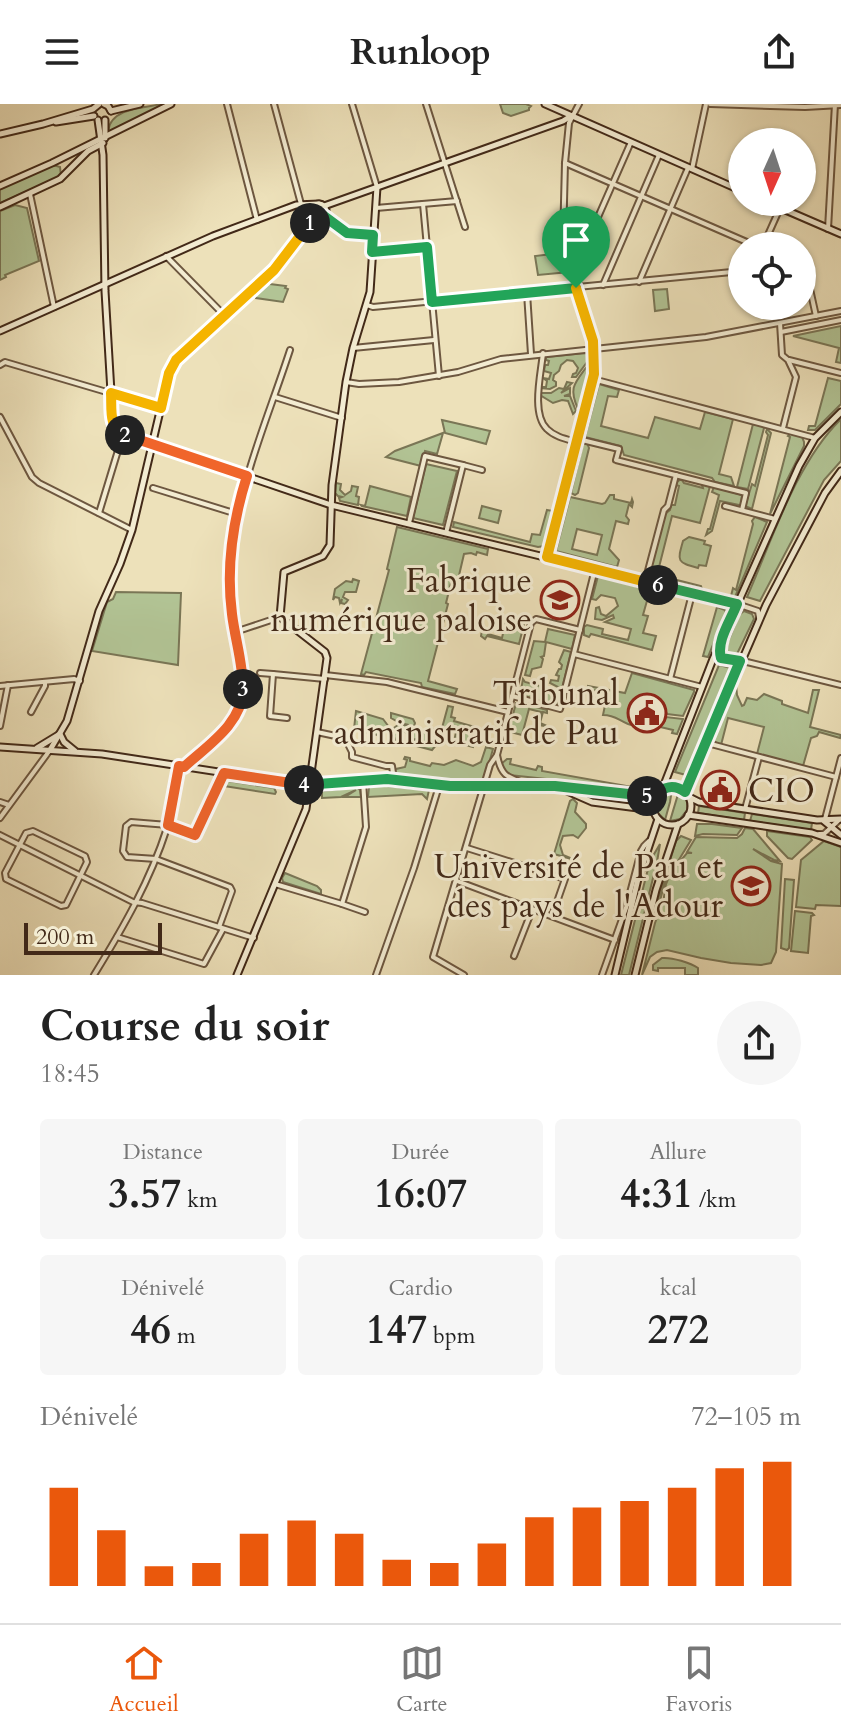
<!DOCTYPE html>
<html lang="fr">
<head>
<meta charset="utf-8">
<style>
	:root { --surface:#fff; --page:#f6f6f6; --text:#222; --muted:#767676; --line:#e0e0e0; --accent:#ea580c }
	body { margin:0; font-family:Cardo,serif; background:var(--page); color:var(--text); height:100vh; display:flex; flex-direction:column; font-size:30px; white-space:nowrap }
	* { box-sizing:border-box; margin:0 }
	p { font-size:26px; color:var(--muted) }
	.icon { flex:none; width:44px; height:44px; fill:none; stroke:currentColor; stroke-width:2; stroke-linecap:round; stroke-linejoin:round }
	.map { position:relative; height:871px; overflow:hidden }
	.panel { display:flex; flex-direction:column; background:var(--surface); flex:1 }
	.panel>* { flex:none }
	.needle { width:52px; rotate:183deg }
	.controls { position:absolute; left:728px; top:24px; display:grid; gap:16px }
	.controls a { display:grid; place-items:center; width:88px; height:88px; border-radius:50%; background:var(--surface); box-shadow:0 2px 6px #0004; font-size:40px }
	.scale { position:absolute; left:24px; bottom:20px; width:138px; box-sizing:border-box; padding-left:8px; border:4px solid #422918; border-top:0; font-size:22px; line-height:28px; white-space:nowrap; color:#422918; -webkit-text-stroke:6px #f3ecd2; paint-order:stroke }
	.pin { position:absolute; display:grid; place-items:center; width:68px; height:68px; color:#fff; margin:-82px -34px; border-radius:50% 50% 50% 0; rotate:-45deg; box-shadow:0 0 8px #0007 }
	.pin .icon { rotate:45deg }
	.km { position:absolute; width:40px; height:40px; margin:-20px; border-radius:50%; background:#222; color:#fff; font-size:22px; line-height:40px; text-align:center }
	.round { display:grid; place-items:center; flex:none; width:84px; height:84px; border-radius:42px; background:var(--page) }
	.head { display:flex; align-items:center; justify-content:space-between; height:136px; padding:0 40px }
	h1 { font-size:44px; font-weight:600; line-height:60px }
	.metrics { display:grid; grid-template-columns:repeat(3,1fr); gap:12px; height:136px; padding:8px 40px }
	.metrics div { display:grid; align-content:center; border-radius:8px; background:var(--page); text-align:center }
	.metrics b { font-size:40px; font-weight:600 }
	.metrics small { font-size:22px; font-weight:400 }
	.metrics p { font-size:22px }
	.chart { height:224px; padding:16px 40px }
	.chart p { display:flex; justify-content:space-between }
	.chart svg { width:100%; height:144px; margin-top:8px; stroke:var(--accent); stroke-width:6 }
	header { display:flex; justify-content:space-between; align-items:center; height:104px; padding:0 40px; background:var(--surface); font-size:36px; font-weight:600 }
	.menu { display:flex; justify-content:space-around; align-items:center; height:112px; border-top:2px solid var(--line); background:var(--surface); font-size:22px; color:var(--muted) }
	.menu a { display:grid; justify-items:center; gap:4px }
	.menu .on { color:var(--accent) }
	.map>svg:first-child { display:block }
</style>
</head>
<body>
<header><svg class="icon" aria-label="menu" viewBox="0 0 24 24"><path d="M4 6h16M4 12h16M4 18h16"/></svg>Runloop<svg class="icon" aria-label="share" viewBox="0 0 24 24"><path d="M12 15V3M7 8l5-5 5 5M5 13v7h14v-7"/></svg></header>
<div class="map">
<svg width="841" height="871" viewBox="0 0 841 871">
	<rect width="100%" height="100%" fill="#ede1ba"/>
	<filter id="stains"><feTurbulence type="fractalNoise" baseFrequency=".0025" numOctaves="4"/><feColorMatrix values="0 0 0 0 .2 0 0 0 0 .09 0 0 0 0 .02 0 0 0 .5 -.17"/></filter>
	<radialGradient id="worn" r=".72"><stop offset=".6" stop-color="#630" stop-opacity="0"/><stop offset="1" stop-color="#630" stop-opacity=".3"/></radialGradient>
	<g fill="#b2c495" stroke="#7a7656" stroke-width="2" fill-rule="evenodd">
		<path d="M162,0H169L110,28L108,27C111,4 143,4 162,0Z"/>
		<path d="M500,0H526L531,2L529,4V6L511,12L503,9Z"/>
		<path d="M53,61L60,63L61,72L0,99V84Z"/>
		<path d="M15,101L27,104L39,157L5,171L6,173L0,176V107Z"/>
		<path d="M558,141L568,157L569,168L538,171L535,152L552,150Z"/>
		<path d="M268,177L270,180L286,182L285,184L288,185L283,198L256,194L255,188Z"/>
		<path d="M667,185L669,205L655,207L653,186Z"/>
		<path d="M841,222V259L836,258L839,244L793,232Z"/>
		<path d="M584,249L589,250L590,254L576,273H572L573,270L576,269L578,264L573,257L567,256L561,261L559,267L554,271L553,276L556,278V282L550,285L541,284V283H546L547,277L543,274L549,275L551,269L544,267L545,261H548L549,257L546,256V253Z"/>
		<path d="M588,261V272L578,305C568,283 575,279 588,261Z"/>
		<path d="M828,274L841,277V300L815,326H808L809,322H815Z"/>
		<path d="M567,278L572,279L561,289L570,284V290L564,292H570L576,307L573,310L568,297L562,296L553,299L540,291L542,289H551L559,284L564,285Z"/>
		<path d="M599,280L619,286L617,293L608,292L601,322L648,334L655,313L700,325L705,308L733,315L719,370L731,373L734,382L715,378L712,374L624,351L621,342L585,333Z"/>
		<path d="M841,315V357L824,376L760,497L747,493C772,436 796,359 841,315Z"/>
		<path d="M442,316L490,327L486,340L445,329Z"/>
		<path d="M753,320L762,322L764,324L748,385L737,383Z"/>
		<path d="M767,325L771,329L752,405L745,402L752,380L755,382L768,331L766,328Z"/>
		<path d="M443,329L437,350L425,347L421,362L386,353L395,347Z"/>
		<path d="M791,329L802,333L804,338V342L770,410L790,333L788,332Z"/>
		<path d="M583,339H587L589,344L578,389L575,391L571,389Z"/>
		<path d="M426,360L457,367L443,421L413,414Z"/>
		<path d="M681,375L684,379L703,384L702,380L710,382L700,419L672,412L657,471L701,482L702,485L649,471L665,410L670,406L671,401H675L679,382L676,381L677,378Z"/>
		<path d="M336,379L341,380L340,386L345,391L351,387L352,382L358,383L356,392L359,393L358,401L340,397L339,394L342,393L338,392L335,389Z"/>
		<path d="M370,382L411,393L407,412L362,402L361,401L365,402Z"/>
		<path d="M714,383L742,391L741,401H739L720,397L712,427L706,431L708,425H710L719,391L712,388Z"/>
		<path d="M610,391H614V395L631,399L632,395L633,398L632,403L629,400L626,412L629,416L628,420L616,417L609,445L619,456L617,463L556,447L570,393L602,400L605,399ZM577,425L602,431L597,451L572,445Z"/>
		<path d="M482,402L501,407L498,419L479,414Z"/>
		<path d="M547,406L553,407L544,442L538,443L453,423L454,418L530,438L532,430L540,431Z"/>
		<path d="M755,413L767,418L735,493L731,492L733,484L736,486L753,420L752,417Z"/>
		<path d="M397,423L488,445L487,451L477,448L476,451L471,449L464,450L457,480L451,479L446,499L448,500L428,577L457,585L455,590L422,583L421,579L366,568L364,571L361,570L389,466L387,465Z"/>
		<path d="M689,433L705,437L704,440L711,442L706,462L699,461L698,464C677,458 677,458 683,437Z"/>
		<path d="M598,472L650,486L643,511L648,512L643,529L656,532L652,546L591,530L589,533L584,531V523L587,521L603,525L602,530L628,536L631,525L605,518L614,514L613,511L602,516L595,515L596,504L599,503L601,510L606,512L618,502L615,494L601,491L596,496L592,495Z"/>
		<path d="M353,475L359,477L356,488H345L343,493L348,496L345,500L341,499L342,495L340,499L339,494L335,493L333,496L335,485L346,477L352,478Z"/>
		<path d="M116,488L181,489L178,561L92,547L107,498L113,495Z"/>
		<path d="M717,503L725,506L726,509L708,553L703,552Z"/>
		<path d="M744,507L752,510L754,515L735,554L723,550L739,511Z"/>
		<path d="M506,516L524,520L519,540L487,532L485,535L481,532L482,526L488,528V530L502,534Z"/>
		<path d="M548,525L575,531L572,545L546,538L544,552L541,553L543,555L541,563L532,565L530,572L525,571L534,537L545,538Z"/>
		<path d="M564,546L571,548L558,601L520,591L523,575L525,578L559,587L560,584L550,579L551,576L558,577L559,572L556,571L559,565H561L562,561L559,558Z"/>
		<path d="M719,561L731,564L686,671L675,668Z"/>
		<path d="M632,569L694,586V588L683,612L667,610L665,606L660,602H649V599L645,598L643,605L635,603L633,606L634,613H642V619H646L647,618L658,621L664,618L666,613L683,615L677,630L672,629L673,626L656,622L655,625C646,624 637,623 628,620C618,616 615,611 603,611L608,587L587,586L588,582L625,589Z"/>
		<path d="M736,580L737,591L742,602L744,601L747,594L757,596L764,590L782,597V600L808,609L813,586H819L810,623L841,631L840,634L819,628L817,632L811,634L803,662L757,650L764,623L728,614L721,641L713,637Z"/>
		<path d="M516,599H521L547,606V609L543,608L540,619L545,621L544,622L538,621L541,608L529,605L522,631L510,628L509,626Z"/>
		<path d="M448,602L453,603L451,613L455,614L454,617L478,624L473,643L454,638L456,628L442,624Z"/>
		<path d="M356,607L383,615L389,623L388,625L377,631L354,625Z"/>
		<path d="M391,609L413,615L415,619L414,622L418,624L419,630L420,629L423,633L422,627L432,625L437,626L440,629L437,640L432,646L413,641L416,635L412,636L413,630L401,627L397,640L391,626L398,621H409L400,619L391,614Z"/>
		<path d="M486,643L493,645L485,674L478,678L435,677L393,670L396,665L405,663L407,656L404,655L405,653L410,654V657L430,662L432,659L444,661L456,656L473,662L481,658Z"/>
		<path d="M507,655H511L510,660L536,666L538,662L542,663V667L632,683L640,681L639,678L647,674L649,675L638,683L631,684L509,671L503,667L501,660Z"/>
		<path d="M228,677L274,684L276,688L275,690L224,682Z"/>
		<path d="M376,681L429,686L427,695L422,690L368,693L369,683Z"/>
		<path d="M357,683L360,686L361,693H345L356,686L341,693L322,694V687Z"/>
		<path d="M672,685L670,698L665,716L656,707C654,695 660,687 672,685Z"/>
		<path d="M575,687L636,693L634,700L593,694Z"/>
		<path d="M679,687L687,695V706L680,715L670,717Z"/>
		<path d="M573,695L577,699L575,708L586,720V724L578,734L573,731L563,732L560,741L563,751L575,756L554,750L570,697Z"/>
		<path d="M699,702L745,709L744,716L698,709Z"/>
		<path d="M752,710L812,719L811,726L750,717Z"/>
		<path d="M697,720H712L742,724L737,731L703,730L695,732Z"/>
		<path d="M745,724L753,725L780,757L774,756L753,745L771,757L782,760L776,848L771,859L761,861L731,859L701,854L667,846L657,848L650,853L642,871L655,819L663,799L666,780L671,768C659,783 663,803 651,818L676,737L681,732L691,736L672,767L687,749H692L687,748L696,733L737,734L742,730Z"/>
		<path d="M767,727L810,733L812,736L792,755L788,754L767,732Z"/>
		<path d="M824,737L841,743V802L816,801L815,805L796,803L801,756Z"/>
		<path d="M660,740L657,758L629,871H621L650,757Z"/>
		<path d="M285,769L317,782L321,786V790L283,778L282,774Z"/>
		<path d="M785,775L794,776L789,844L787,846L781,844Z"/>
		<path d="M795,807L812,809L814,811L811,812L808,849L791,847Z"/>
		<path d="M662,854C672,853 691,859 698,864V871H685V864H658V867L653,866V861Z"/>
	</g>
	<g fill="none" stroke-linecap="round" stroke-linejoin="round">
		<defs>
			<g id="street">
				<path d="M227,0L257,116"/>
				<path d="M274,0L301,100"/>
				<path d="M352,0L377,83"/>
				<path d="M426,0L465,123"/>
				<path d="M710,0L805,3L841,1"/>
				<path d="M565,59L756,142"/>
				<path d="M692,65L706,0"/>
				<path d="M30,90L54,203"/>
				<path d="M423,100L439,272"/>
				<path d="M376,104L457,97"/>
				<path d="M324,112L347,129L373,131"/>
				<path d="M828,125L835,0"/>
				<path d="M563,137L565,59L569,19L579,0"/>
				<path d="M763,142L780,104"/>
				<path d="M372,148L427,143"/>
				<path d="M166,152L224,211"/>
				<path d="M639,178L688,64"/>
				<path d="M603,181L659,51"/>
				<path d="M802,181L810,185L816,212"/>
				<path d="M527,189L531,250"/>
				<path d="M367,201L373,203L742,167"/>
				<path d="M780,219L782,251L788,256L796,273L783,324"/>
				<path d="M781,228L841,216"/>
				<path d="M353,244L434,236"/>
				<path d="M543,249C541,269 531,310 547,325C555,333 566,335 577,338"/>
				<path d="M789,256L841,269"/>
				<path d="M0,261L5,258L161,304"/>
				<path d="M593,275L815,334"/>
				<path d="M346,278L359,280L399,278L458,268L501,255L706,233L841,207"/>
				<path d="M275,293L342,314"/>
				<path d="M0,313L32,373L39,379L132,426"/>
				<path d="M578,335L619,345L616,356L746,389L742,406"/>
				<path d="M463,361L482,366"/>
				<path d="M153,384L237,410"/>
				<path d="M725,402L775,415"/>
				<path d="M99,409L123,330"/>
				<path d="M409,419L425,352L463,361L446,429"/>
				<path d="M547,453L594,270C597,234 581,202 571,169V158L580,154L631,38"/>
				<path d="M645,478L664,406L668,402L676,371"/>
				<path d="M737,500L758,507L759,514"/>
				<path d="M235,528L280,513"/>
				<path d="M719,544L721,554L735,557L747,558L841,581"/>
				<path d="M574,550L702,583"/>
				<path d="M260,569L273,570"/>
				<path d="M325,571L387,578L508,608"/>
				<path d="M670,575L692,490"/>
				<path d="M0,582L74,575L80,577"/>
				<path d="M512,592L560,605L595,465"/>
				<path d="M31,608L45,582V578"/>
				<path d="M287,614L270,612L273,570L325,575"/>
				<path d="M0,622L8,581"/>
				<path d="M317,628L345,634L352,648V653L386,662H392L393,669L387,675"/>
				<path d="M707,639L836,673"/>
				<path d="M497,651C501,672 507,673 526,680"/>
				<path d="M184,663C203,646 233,626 241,601C249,574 238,543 233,517C230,503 229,488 229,474C229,464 231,454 233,444C240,376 269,311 290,246"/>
				<path d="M0,698L9,701"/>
				<path d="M745,705L759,653"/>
				<path d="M0,714L50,646"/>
				<path d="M825,715L841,654"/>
				<path d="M33,727L85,752L87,758L66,801L61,802L6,775L5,769L26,729Z"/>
				<path d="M819,730H824L839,716"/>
				<path d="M0,731L133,798L142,799L254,834"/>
				<path d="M467,744L565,775L552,812"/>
				<path d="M457,777L615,836"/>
				<path d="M275,780L342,800L366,723L363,677"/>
				<path d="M342,800L365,808"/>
				<path d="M219,823L232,787L230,783L156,755L127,753L123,747L126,722L131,718L168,721L195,731L224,669"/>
				<path d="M117,833L204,860L223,825"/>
				<path d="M514,852L532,806"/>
				<path d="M94,871C123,824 150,777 167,724C173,704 176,683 179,662"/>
				<path d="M376,871L414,764L439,682"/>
				<path d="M464,871L433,853L490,661L497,651L531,519L536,515L580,526"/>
				<path d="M602,871L626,804L641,747L644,742L649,737"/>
			</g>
			<g id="secondary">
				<path d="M104,0L108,2L111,7"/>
				<path d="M545,0L742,87"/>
				<path d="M111,7L140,0"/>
				<path d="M98,16L103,51L105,187L113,322L117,328L331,401L737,500"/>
				<path d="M56,18L94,12"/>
				<path d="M0,30L43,20L93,5L99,0"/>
				<path d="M105,34V16"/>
				<path d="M0,82L52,59L171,0"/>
				<path d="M767,98L841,130"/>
				<circle cx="319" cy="107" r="7"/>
				<path d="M324,102L563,17L571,12"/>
				<path d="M0,103L60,75L88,47L103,39"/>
				<path d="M0,227L213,132L296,101L319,100"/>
				<path d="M0,643L102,650L310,682L387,675L439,682H555L655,693"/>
				<path d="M37,644L60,630L64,638L75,647"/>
				<path d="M50,646L67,617L99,507L120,460L132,426L169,269L176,256L274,166L315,112"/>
				<path d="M291,679L309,668"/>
				<circle cx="672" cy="702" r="19"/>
				<path d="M560,684L592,698L653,706"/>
				<path d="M662,686L713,555L799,362L815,334L841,308"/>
				<path d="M685,688L766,501L825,389L841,367"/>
				<path d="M689,693L699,698L817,716L841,715"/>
				<path d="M688,711L812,729L841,739"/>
				<path d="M824,717L841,731"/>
				<path d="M237,871L306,705L327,554L325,548L280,513L284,468L323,452L330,441L332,381L346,278L353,244L370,188L377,83"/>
				<path d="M615,871L638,775L658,715"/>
				<path d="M635,871L656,786L678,720"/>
			</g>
		</defs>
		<use href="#street" stroke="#6d5740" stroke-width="8"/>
		<use href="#secondary" stroke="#422918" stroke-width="9"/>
		<use href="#street" stroke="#f3ecd2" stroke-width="4"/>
		<use href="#secondary" stroke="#f3ecd2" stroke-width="5"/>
	</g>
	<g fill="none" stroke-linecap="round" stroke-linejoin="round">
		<defs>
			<path id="split-1" d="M310,119L315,112L319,114L324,112L347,129L373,131L372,148L427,143L432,198L576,184"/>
			<path id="split-2" d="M125,331C108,324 112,305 111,289L161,304L169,269L176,256L274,166L310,119"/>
			<path id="split-3" d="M125,331L247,372C233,416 226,464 232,510C235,535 243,559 243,585"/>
			<path id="split-4" d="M243,585C242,620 208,641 184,663L179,662L168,721L195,731L224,669L304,681"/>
			<path id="split-5" d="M304,681L387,675L450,682H555L647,692"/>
			<path id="split-6" d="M647,692L655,693C663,682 674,680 685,688L740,557L721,554C716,537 731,516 737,500L658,481"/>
			<path id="split-7" d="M576,184L593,237L594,270L547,453L658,481"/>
		</defs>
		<use href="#split-1" stroke="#fff" stroke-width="16"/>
		<use href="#split-2" stroke="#fff" stroke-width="16"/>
		<use href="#split-3" stroke="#fff" stroke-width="16"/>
		<use href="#split-4" stroke="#fff" stroke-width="16"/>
		<use href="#split-5" stroke="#fff" stroke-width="16"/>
		<use href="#split-6" stroke="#fff" stroke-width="16"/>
		<use href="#split-7" stroke="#fff" stroke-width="16"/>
		<use href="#split-1" stroke="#22a559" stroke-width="10"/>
		<use href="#split-2" stroke="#f5b400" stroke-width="10"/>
		<use href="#split-3" stroke="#f0652b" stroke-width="10"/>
		<use href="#split-4" stroke="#f0652b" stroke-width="10"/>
		<use href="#split-5" stroke="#22a559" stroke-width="10"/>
		<use href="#split-6" stroke="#22a559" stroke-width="10"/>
		<use href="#split-7" stroke="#f5b400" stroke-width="10"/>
	</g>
	<defs>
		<symbol id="university-ring" viewBox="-11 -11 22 22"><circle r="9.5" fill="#f3ecd2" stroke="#8f2418" stroke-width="1.5"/><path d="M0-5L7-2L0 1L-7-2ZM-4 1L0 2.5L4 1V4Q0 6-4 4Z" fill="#8f2418"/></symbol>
		<symbol id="civic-ring" viewBox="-11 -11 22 22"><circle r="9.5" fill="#f3ecd2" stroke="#8f2418" stroke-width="1.5"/><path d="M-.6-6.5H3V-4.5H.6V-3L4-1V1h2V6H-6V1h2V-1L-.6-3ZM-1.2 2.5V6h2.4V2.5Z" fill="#8f2418"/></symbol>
	</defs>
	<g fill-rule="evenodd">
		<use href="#university-ring" x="538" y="474" width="44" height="44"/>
		<use href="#civic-ring" x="625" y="587" width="44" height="44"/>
		<use href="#civic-ring" x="698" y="664" width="44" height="44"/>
		<use href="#university-ring" x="729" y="760" width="44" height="44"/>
	</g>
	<g text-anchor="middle" stroke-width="6" stroke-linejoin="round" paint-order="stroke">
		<g font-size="34" fill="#422918" stroke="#f3ecd2" text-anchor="end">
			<text x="532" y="488">Fabrique<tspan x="532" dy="39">numérique paloise</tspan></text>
			<text x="619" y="601">Tribunal<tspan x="619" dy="39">administratif de Pau</tspan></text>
			<text x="748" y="698" text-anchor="start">CIO</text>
			<text x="723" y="774">Université de Pau et<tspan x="723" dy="39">des pays de l'Adour</tspan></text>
		</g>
	</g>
	<rect width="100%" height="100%" filter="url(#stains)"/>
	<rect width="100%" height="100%" fill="url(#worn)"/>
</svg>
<div class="controls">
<a><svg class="needle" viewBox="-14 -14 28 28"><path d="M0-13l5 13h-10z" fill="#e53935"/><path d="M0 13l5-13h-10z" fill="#767676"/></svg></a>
<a><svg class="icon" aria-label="locate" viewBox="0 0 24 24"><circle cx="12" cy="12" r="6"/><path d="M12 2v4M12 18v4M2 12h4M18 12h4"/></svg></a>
</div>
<div class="scale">200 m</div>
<div class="pin" style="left:576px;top:184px;background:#1e9e55"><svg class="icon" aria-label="arrive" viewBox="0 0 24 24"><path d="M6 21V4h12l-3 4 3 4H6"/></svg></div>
<b class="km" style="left:310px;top:119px">1</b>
<b class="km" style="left:125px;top:331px">2</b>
<b class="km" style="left:243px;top:585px">3</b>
<b class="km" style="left:304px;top:681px">4</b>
<b class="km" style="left:647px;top:692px">5</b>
<b class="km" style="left:658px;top:481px">6</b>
</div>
<section class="panel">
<div class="head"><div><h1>Course du soir</h1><p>18:45</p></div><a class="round"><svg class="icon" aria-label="share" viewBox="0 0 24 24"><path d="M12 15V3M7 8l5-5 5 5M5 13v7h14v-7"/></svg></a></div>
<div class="metrics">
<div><p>Distance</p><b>3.57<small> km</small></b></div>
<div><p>Durée</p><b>16:07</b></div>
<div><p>Allure</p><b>4:31<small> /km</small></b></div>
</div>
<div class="metrics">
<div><p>Dénivelé</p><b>46<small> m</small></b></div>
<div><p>Cardio</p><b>147<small> bpm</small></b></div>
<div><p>kcal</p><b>272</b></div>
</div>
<div class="chart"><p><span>Dénivelé</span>72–105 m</p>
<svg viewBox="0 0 160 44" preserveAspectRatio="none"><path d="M5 44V14M15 44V27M25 44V38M35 44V37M45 44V28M55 44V24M65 44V28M75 44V36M85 44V37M95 44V31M105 44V23M115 44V20M125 44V18M135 44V14M145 44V8M155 44V6"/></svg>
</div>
</section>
<nav class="menu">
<a class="on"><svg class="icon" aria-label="home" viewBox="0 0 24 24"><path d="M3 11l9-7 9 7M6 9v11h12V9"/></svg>Accueil</a>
<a><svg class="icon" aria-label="map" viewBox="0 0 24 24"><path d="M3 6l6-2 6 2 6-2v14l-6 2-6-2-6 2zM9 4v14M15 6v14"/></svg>Carte</a>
<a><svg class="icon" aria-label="saved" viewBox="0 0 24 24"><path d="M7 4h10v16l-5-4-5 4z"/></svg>Favoris</a>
</nav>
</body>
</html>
